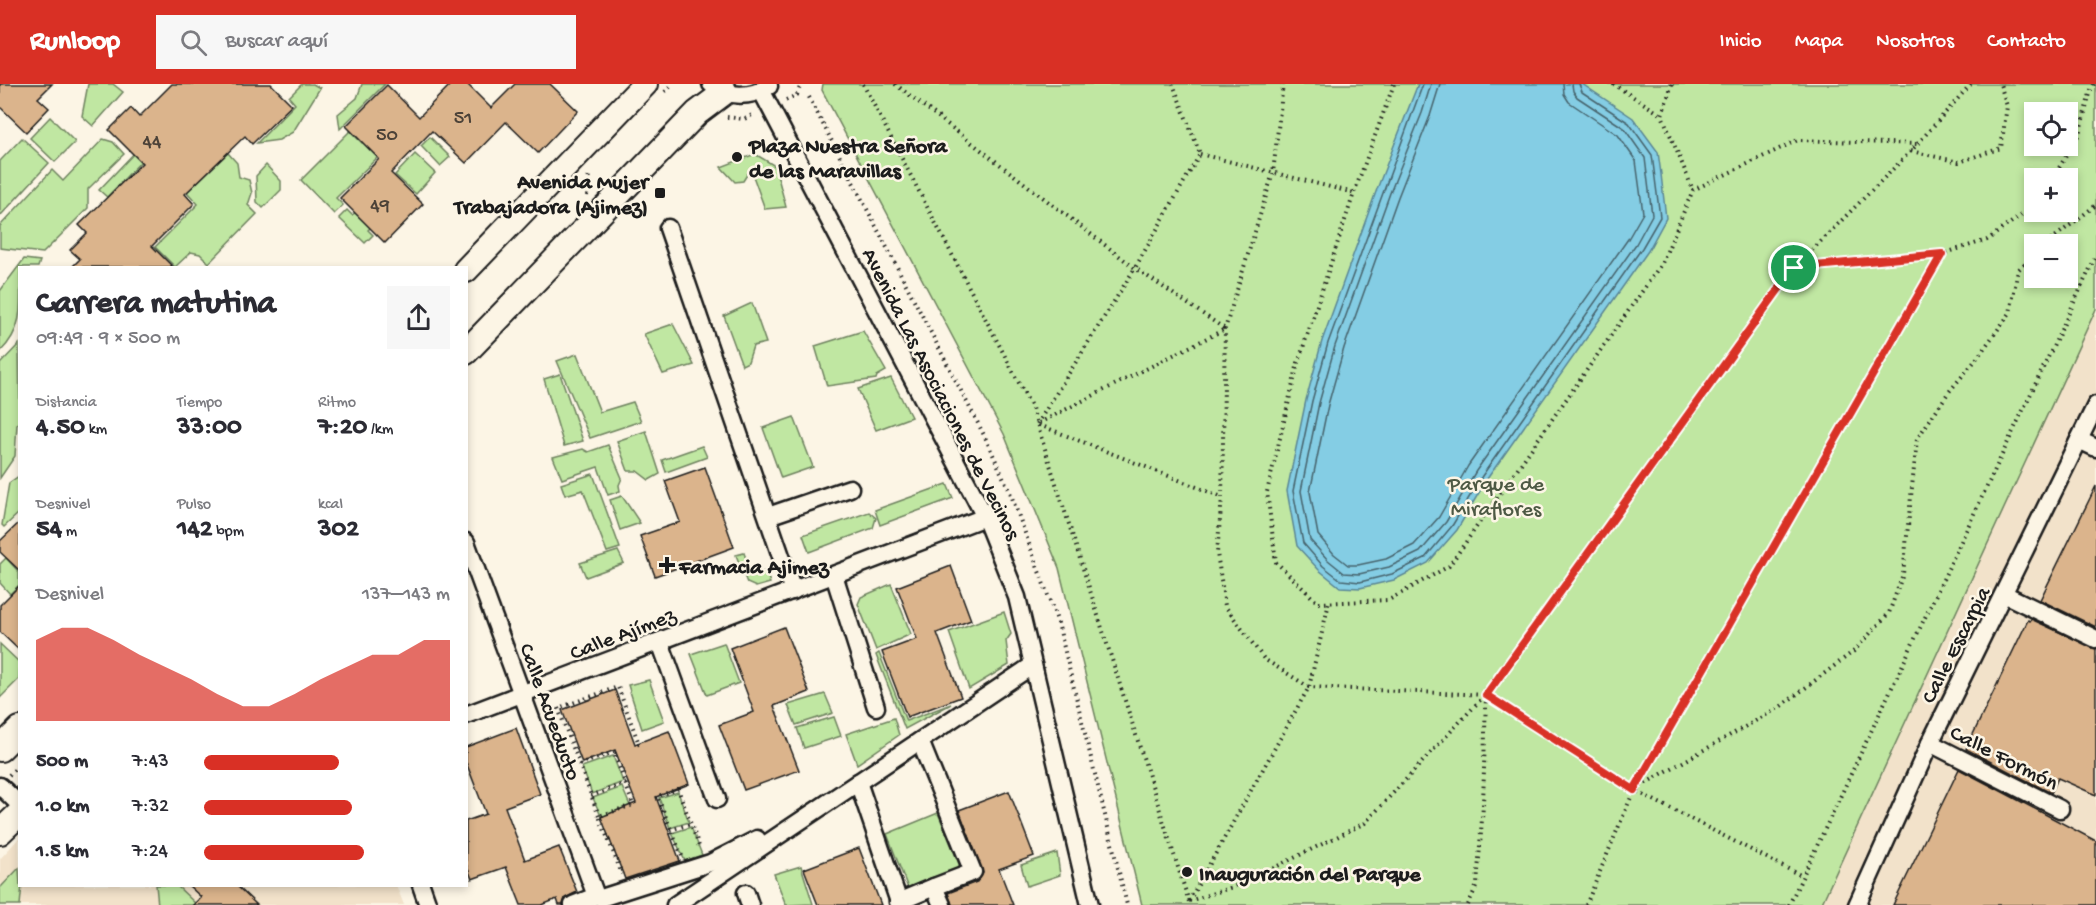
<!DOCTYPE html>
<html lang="es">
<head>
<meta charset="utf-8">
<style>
	:root { --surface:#fff; --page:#f7f7f7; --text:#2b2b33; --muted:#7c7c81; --accent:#d93025 }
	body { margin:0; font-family:"Gochi Hand",sans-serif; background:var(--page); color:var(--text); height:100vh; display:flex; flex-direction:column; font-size:22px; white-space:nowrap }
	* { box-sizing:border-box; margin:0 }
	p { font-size:20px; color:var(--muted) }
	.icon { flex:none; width:33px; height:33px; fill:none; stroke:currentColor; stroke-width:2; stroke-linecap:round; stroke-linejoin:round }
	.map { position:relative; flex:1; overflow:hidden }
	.side { position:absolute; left:18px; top:182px; width:450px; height:621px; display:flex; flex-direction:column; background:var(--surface); border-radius:0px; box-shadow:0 3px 9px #0003 }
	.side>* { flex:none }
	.controls { position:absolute; left:2024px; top:18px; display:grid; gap:12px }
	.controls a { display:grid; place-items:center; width:54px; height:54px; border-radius:0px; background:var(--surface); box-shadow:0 3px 9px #0003; font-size:30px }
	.pin { position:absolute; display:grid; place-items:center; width:51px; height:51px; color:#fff; margin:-26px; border:3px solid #fff; border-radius:50%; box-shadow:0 2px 6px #0007 }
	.round { display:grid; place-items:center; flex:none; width:63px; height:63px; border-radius:0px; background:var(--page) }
	.summary { display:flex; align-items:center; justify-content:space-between; height:102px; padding:0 18px }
	h1 { font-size:33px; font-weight:700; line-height:45px }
	.stats { display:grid; grid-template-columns:repeat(3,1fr); gap:9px; height:102px; padding:6px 18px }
	.stats div { display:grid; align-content:center }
	.stats b { font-size:26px; font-weight:700 }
	.stats small { font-size:16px; font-weight:400 }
	.stats p { font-size:16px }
	.chart { height:168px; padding:12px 18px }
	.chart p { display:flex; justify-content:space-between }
	.chart svg { width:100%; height:108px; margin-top:6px; fill:var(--accent); opacity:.7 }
	ul { padding:0 18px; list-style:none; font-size:20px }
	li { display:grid; grid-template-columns:96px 72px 1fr; align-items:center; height:45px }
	li i { height:15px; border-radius:8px; background:var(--accent) }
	header { display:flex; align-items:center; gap:36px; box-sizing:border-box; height:84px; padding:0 30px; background:var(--accent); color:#fff }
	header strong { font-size:28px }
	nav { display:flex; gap:33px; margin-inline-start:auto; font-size:21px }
	.search { width:420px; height:54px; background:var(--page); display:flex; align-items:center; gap:15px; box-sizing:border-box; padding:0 21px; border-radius:0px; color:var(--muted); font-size:22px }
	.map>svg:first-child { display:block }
</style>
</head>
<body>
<header>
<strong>Runloop</strong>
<div class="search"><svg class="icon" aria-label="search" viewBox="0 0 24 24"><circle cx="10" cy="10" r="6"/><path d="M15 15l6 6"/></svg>Buscar aquí</div>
<nav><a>Inicio</a><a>Mapa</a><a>Nosotros</a><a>Contacto</a></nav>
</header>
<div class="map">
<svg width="2096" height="821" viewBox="0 0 2096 821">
	<rect width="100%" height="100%" fill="#fcf5e5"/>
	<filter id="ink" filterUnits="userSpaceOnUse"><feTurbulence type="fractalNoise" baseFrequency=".0167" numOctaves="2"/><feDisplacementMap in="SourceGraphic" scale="12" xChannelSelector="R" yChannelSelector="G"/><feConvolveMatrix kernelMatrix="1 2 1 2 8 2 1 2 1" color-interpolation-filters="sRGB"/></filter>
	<g filter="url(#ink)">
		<g fill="#f2e2ca">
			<path d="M2096,225V821H1821L1829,804Z"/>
			<path d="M19,754L20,801H396L404,821H0V775Z"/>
		</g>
		<g fill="#c0e7a2" stroke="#6e825f" stroke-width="1.5" fill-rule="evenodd">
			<path d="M88,0H113L123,8L93,42L82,32Z"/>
			<path d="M302,0H313L320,4L293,48L279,56L257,59L295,20L289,13Z"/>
			<path d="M362,0H385L340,45L338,30L357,14Z"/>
			<path d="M823,0H2096V225L1821,821H1142L1059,484L1004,350L822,6ZM2034,28H2067V62H2034ZM2034,94H2067V128H2034ZM2034,160H2067V194H2034Z"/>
			<path d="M50,33L75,58L55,78L30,54Z"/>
			<path d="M350,47L362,59L365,56L380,71L336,114L343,121L334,130L301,96Z"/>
			<path d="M430,53L450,73L440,82L421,62Z"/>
			<path d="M22,54L49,79L0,132V77Z"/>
			<path d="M103,55L113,58L124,70L88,105V124L43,169L0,164V142L52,86L63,97Z"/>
			<path d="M139,64L147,71L107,113L99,106Z"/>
			<path d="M228,69L237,79L239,93L249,96L252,109L248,121L257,130L209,179L200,170L191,168L175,183L155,163L198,120L187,108Z"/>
			<path d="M415,70L435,89L416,110L395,91Z"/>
			<path d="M755,70L775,82L786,123L765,125L753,92L748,89L743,97L735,98L721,83Z"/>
			<path d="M266,81L281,97V106L263,124L257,118L256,92Z"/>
			<path d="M347,126L352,131L356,128L371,143L368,146L373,151L365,159L339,134Z"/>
			<path d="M24,175L40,177L38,183H20C20,216 26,243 0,268V207Z"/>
			<path d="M752,219L766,259L753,262L748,278L742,281L724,232Z"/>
			<path d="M673,240L694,281L663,290L644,250Z"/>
			<path d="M863,247L886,287L877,292L876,295L827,302L815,262Z"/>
			<path d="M19,260L20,338L17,340L15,372L0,394V280Z"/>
			<path d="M577,270L600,328L633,318L641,337L590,354L557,277Z"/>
			<path d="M560,290L583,357L564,362L544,295Z"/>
			<path d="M891,294L911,333L876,346L858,305Z"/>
			<path d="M794,333L813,383L781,394L763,344Z"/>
			<path d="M646,347L660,390L649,396L637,387H628L617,357Z"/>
			<path d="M608,361L622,394L619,401L620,407L608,411L598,383L562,395L553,373L583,365L588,368Z"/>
			<path d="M702,362L707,373L666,388L662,376Z"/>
			<path d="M593,390L620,464L607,468L583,406L565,411L561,400Z"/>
			<path d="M19,392V429L4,443L2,441L9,399Z"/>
			<path d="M947,400L953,414L880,441L875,426Z"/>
			<path d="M622,412L640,439L620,446L610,416Z"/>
			<path d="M869,428L876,434L873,444L809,468L803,451Z"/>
			<path d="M618,467L624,479L586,493L580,479Z"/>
			<path d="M744,469L752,491L766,487L770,499L756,503L747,499L736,471Z"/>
			<path d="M6,474L19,488V501L10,510L0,499V480Z"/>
			<path d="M891,500L911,550L876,566L858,520L861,513Z"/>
			<path d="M1004,528L1011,550L1006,557L1009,581L969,605L949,548Z"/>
			<path d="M724,559L739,599L707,611L691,570Z"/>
			<path d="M0,560L20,579L19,595L0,614Z"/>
			<path d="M879,569L906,637L951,620L905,645L876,571Z"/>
			<path d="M649,596L664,637L642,645L628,601Z"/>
			<path d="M825,610L833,629L796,641L788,621Z"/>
			<path d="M834,633L841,652L804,664L797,644Z"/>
			<path d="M894,634L899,651L857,680L846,650Z"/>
			<path d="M613,672L623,698L592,710L582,683Z"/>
			<path d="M622,703L631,724L602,734L593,714Z"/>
			<path d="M678,708L689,738L670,744L659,714Z"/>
			<path d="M938,729L964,792L911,812L887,750Z"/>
			<path d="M691,743L702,771L685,777L672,749Z"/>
			<path d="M1057,769L1060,791L1027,802L1021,781Z"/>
			<path d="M801,782L813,820L786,821L774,790Z"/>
			<path d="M19,784L20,801H22L20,821H0V804Z"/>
			<path d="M156,801H176L197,821H158Z"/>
		</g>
		<path fill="#84cde4" stroke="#5a8694" stroke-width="1.5" d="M1418,0H1582L1633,34L1658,68L1661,90L1666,134L1648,167L1487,395L1457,446L1428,479L1394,496L1360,504L1340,503L1319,486L1297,462L1287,407L1306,316L1322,257L1377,105Z"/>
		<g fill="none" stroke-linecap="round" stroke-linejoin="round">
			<g stroke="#46636c" stroke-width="1.5">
				<path d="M1423,0L1328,259L1312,317L1293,407L1303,459L1323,482L1341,496L1360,498L1392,490L1425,474L1452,442L1482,392L1642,164L1660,133L1652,71L1629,39L1582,8L1579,0"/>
				<path d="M1431,0L1422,29L1390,109L1335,262L1319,319L1301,407L1310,456L1328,476L1344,489L1359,490L1389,483L1420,468L1446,438L1476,387L1636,160L1652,131L1645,74L1624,44L1577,13L1573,7L1572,0"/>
				<path d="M1440,0L1430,32L1398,113L1344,264L1328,321L1310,408L1318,451L1334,470L1348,481H1358L1386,475L1414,461L1439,433L1468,382L1628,155L1643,129L1636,77L1618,51L1569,18L1564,10L1563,0"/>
			</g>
		</g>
		<g fill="#dbb48c" stroke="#1c1c1c" stroke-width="1.5">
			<path d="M0,0H52L38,14L49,24L26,48L0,23Z"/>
			<path d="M172,0H271L292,21L252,60L245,52L185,110L194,120L152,162L173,183H72L80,175L70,166L87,149L79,141L142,79L109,46L131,24L139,33Z"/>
			<path d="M451,0H467L491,24L515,0H550L578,27L538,69L506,38L466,79L432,47L391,89L423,120L385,159L340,114L379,75L346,42L387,1L419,33Z"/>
			<path d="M705,383L734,463L655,492L640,452L680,438L665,397Z"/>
			<path d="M2096,402V543L2040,516Z"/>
			<path d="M20,438V487L0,468V457Z"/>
			<path d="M951,482L971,536L937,549L961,613L907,633L882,568L917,555L897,503Z"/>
			<path d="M20,501V567L0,548V521Z"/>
			<path d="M2031,535L2096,565V711L2058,694L2051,709L1966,665L2028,536L2030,537Z"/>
			<path d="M784,543L809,608L774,622L799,686L744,706L719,641L754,628L730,564Z"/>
			<path d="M615,606L635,660L669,647L689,700L656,713L680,777L625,795L601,733L636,719L615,666L582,679L562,626Z"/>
			<path d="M516,644L540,710L505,723L525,776L559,763L577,808L565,814L563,821H559L557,815L542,821H521L506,783L472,795L466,780V737L486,730L466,678V663Z"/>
			<path d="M1959,685L2096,757V821H1893Z"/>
			<path d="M1009,707L1034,772L999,785L1013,821H952L948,809L977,798L983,789L959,726Z"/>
			<path d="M859,764L881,821H818L804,785Z"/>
			<path d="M188,801H236L257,821H193L201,813Z"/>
		</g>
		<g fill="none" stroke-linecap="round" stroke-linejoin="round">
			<defs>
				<g id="street">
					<path d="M711,0C729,14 750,14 769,2"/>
					<path d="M761,6L985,433L1017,513L1090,821"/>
					<path d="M668,144L793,507"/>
					<path d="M2079,356L2096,364"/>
					<path d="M768,432L850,404"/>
					<path d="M466,458L596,812L573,821"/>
					<path d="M834,491L876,623"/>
					<path d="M2004,510L2096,555"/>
					<path d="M660,558L717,715"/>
					<path d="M466,631L985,433"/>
					<path d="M920,657L973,788L934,803"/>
					<path d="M1930,659L2060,725"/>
					<path d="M858,698L900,821"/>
					<path d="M0,702L20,721"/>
					<path d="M421,801L428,821"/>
					<path d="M746,809L750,821"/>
					<path d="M601,814L710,779L757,755"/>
					<path d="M898,818L934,803L942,821"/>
					<path d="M675,821L1033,581"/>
					<path d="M1857,821L1930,659L2096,321"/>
				</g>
				<g id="secondary">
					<path d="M466,186L645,0"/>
					<path d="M466,268L697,29L725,8"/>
					<path d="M0,665L20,645"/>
					<path d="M0,748L20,729"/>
				</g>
			</defs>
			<use href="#street" stroke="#1c1c1c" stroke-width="21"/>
			<use href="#secondary" stroke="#1c1c1c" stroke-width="28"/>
			<g stroke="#1c1c1c" stroke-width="4" stroke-dasharray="1.5 4.5" stroke-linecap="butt">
				<path d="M863,0L1032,324L1190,821"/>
				<path d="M895,0L1135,184L1225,245L1037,340L1222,413"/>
				<path d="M1283,0L1273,89L1225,245L1222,413L1217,469L1225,522L1264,575L1309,603L1486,611L1794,184L1942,170L1987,156L2034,122"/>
				<path d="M1394,0L1354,109L1298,279L1267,408L1276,478L1318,519L1389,516L1449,482L1662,179L1693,106L1798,56L1917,60"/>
				<path d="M1613,0L1662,31"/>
				<path d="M1672,0L1662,31L1693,106"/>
				<path d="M665,8L673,0"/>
				<path d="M809,13L985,353L1010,408L1058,539L1127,821"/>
				<path d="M786,16L797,11L801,0"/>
				<path d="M727,33L744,35L754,30"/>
				<path d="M1911,67L1959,78L2001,64L2007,22L2000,0"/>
				<path d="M1200,70L1354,109"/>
				<path d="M2053,94L2079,50L2091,6L2094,0"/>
				<path d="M587,112L589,90"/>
				<path d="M2046,160L2096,121"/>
				<path d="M1795,183L1911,67L1971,0"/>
				<path d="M1037,340L1135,184L1200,70L1173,0"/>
				<path d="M1486,611L1634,706L1802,792"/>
				<path d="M616,668H614L633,721L599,732L622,790"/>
				<path d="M579,681L614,668"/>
				<path d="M9,691L20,680"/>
				<path d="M1635,705L1780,623L1854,567L1889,529L1903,490L1917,355L1948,309L1974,278L2010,229L2018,186L2034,171"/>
				<path d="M591,712L626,699"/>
				<path d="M599,732L558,624L618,603L639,660L635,661"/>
				<path d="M670,746L691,740"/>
				<path d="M682,772L658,714L661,711L678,705L700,765"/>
				<path d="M1189,817L1239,801L1365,739L1485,611"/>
				<path d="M1189,817L1309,603L1329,519"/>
				<path d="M1468,821L1477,801L1483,722L1486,611"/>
				<path d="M1586,821L1634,706L1942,170"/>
				<path d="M1789,821L2096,172"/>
			</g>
			<use href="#street" stroke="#fcf5e5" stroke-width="16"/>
			<use href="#secondary" stroke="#fcf5e5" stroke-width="24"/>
		</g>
	</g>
	<g fill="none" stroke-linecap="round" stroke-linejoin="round" filter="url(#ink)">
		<defs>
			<path id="route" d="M1942,170L1634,706L1486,611L1794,184Z"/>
		</defs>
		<use href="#route" stroke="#fff" stroke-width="12"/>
		<use href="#route" stroke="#d93025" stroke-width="8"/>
	</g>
	<g fill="#1c1c1c" stroke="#fcf5e5" stroke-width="2">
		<circle cx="737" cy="73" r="6"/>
		<rect x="654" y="103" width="12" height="12" rx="3"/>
		<path d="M664 472h6v6h6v6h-6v6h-6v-6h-6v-6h6z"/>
		<circle cx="1187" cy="788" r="6"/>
	</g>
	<g text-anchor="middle" stroke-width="5" stroke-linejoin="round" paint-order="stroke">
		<g font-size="20" fill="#4c4238">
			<text x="463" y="39">51</text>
			<text x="387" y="56">50</text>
			<text x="152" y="63">44</text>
			<text x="380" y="127">49</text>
		</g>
		<g font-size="22" font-weight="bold" fill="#1c1c1c" stroke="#fcf5e5" text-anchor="start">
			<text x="749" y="68">Plaza Nuestra Señora<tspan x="749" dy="25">de las Maravillas</tspan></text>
			<text x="648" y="104" text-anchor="end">Avenida Mujer<tspan x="648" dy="25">Trabajadora (Ajimez)</tspan></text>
			<text x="679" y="489">Farmacia Ajimez</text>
			<text x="1199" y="796">Inauguración del Parque</text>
		</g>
		<g font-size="22" fill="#1c1c1c" stroke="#fcf5e5">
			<text transform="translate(943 309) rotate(63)" y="8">Avenida Las Asociaciones de Vecinos</text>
			<text transform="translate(622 548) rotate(-21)" y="8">Calle Ajímez</text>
			<text transform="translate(1954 560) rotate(-63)" y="8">Calle Escarpia</text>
			<text transform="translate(552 627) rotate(70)" y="8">Calle Acueducto</text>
			<text transform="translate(2005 672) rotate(27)" y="8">Calle Formón</text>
		</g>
		<g font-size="22" fill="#4d5944" stroke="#fcf5e5">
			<text x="1496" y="406">Parque de<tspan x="1496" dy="25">Miraflores</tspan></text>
		</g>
	</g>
</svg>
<div class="controls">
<a><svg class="icon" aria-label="locate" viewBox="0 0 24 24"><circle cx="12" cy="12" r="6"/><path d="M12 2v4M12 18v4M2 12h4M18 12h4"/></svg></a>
<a>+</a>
<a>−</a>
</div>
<div class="pin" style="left:1794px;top:184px;background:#1e9e55"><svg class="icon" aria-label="arrive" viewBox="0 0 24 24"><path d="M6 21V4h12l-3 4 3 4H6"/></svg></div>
<section class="side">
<div class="summary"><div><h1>Carrera matutina</h1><p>09:49 · 9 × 500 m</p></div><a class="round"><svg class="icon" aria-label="share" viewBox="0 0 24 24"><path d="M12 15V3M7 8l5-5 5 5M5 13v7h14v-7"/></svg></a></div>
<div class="stats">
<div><p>Distancia</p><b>4.50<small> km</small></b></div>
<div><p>Tiempo</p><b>33:00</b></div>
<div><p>Ritmo</p><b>7:20<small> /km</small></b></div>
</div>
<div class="stats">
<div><p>Desnivel</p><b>54<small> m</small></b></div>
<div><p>Pulso</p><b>142<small> bpm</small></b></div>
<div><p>kcal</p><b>302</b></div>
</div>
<div class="chart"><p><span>Desnivel</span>137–143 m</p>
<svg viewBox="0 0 160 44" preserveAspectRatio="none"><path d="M0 44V11L10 6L20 6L30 11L40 17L50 22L60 27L70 33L80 38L90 38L100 33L110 27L120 22L130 17L140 17L150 11L160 11V44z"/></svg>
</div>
<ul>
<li><b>500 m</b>7:43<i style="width:55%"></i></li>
<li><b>1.0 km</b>7:32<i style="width:60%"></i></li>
<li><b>1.5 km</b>7:24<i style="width:65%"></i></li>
</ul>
</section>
</div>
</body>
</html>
